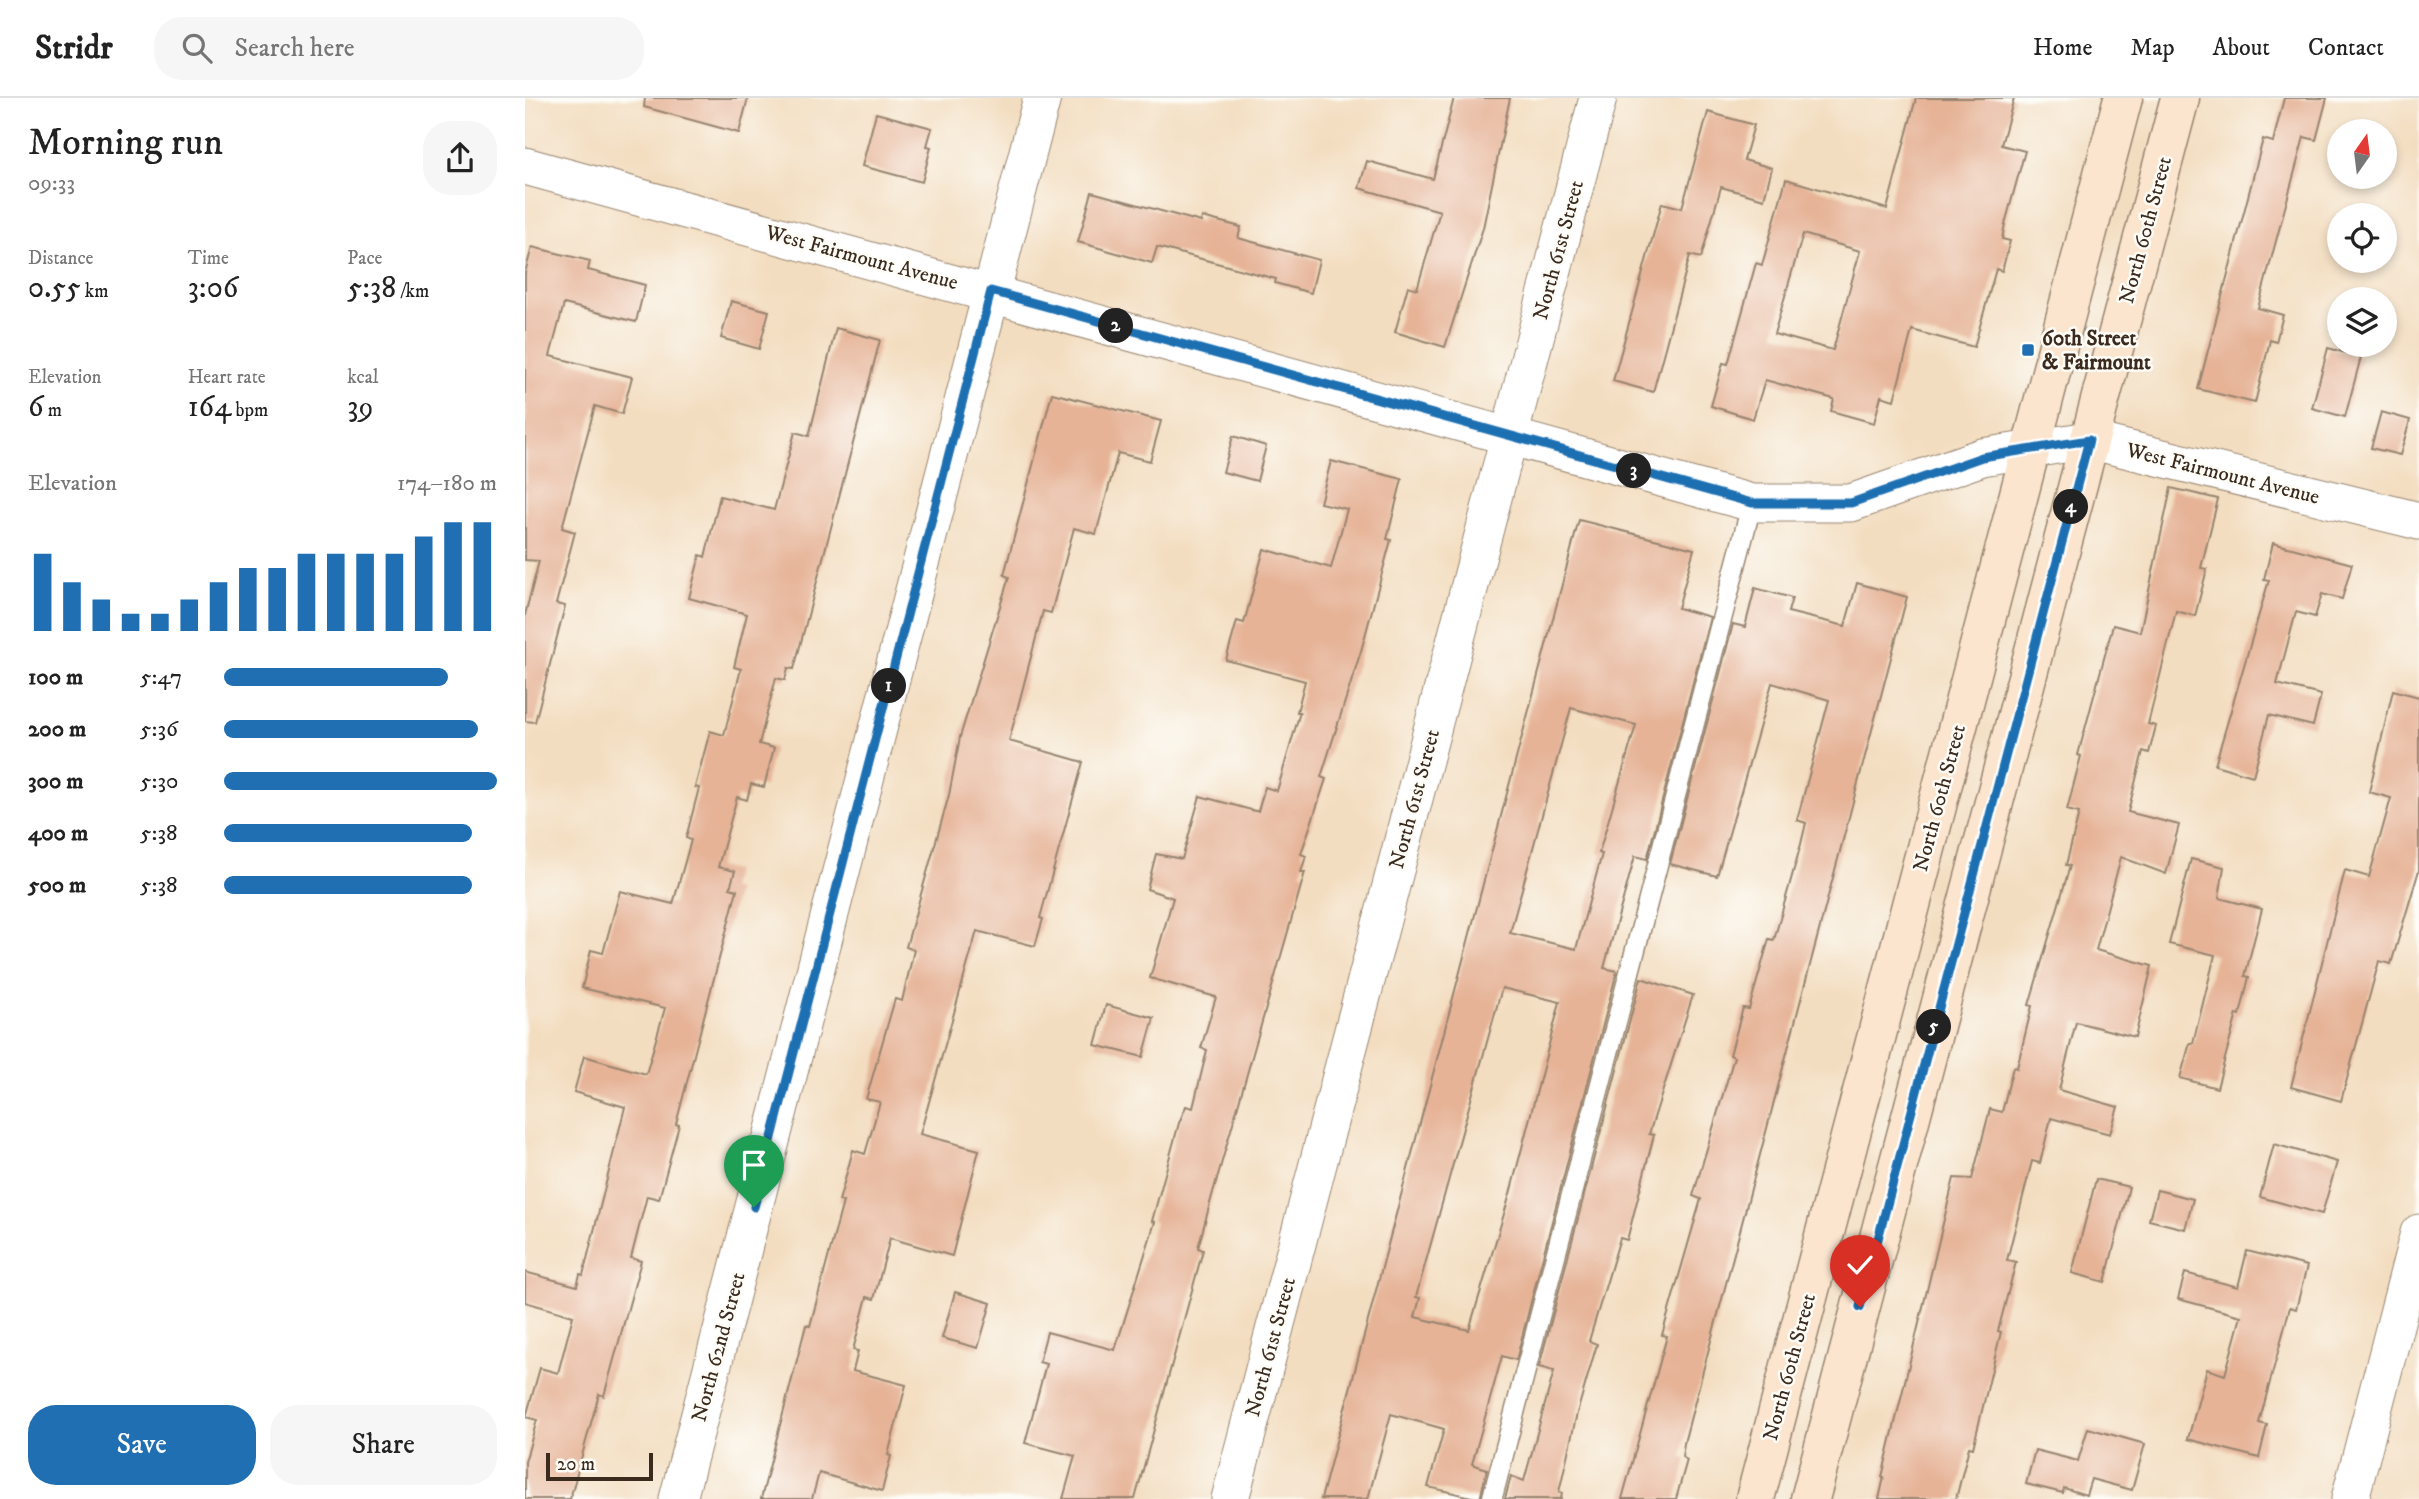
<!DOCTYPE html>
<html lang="en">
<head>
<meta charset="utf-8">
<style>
	:root { --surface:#fff; --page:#f6f6f6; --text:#222; --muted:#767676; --line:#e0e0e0; --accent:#1f6fb2 }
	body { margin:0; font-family:"IM FELL DW Pica",serif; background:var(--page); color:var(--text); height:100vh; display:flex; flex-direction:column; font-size:26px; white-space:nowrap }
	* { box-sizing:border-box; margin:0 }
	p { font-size:23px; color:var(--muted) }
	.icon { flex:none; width:38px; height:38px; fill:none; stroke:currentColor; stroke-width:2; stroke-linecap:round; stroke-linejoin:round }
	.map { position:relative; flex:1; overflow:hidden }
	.drawer { display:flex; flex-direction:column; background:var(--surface); width:525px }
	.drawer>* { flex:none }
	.needle { width:46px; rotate:14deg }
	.controls { position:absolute; left:1802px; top:21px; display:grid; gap:14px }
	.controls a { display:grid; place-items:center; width:70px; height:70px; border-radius:50%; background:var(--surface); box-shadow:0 4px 10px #0003; font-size:35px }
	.scale { position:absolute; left:21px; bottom:18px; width:107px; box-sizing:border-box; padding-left:7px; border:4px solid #3b2a1e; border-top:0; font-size:19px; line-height:24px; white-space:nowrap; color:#3b2a1e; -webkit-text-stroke:5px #fdfcf7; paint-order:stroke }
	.pin { position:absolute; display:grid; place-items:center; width:60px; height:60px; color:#fff; margin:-72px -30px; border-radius:50% 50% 50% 0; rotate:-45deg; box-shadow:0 0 7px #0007 }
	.pin .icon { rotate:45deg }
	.km { position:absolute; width:35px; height:35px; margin:-18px; border-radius:50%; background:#222; color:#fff; font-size:19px; line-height:35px; text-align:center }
	.round { display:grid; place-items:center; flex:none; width:74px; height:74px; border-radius:28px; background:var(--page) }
	.overview { display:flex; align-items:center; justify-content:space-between; height:119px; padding:0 28px }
	h1 { font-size:38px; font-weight:600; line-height:52px }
	.metrics { display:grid; grid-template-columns:repeat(3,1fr); gap:10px; height:119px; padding:7px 28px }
	.metrics div { display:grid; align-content:center }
	.metrics b { font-size:30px; font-weight:600 }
	.metrics small { font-size:19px; font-weight:400 }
	.metrics p { font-size:19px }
	.chart { height:196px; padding:14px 28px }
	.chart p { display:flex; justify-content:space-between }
	.chart svg { width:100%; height:126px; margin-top:7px; stroke:var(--accent); stroke-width:6 }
	.action { display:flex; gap:14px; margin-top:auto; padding:14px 28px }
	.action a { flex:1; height:80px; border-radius:28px; background:var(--accent); color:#fff; font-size:28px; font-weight:600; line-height:80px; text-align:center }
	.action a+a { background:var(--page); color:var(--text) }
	ul { padding:0 28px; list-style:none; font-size:23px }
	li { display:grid; grid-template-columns:112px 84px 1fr; align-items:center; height:52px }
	li i { height:18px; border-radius:9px; background:var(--accent) }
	header { display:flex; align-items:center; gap:42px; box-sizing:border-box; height:98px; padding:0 35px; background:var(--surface); border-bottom:2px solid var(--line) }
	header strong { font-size:33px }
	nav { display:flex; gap:38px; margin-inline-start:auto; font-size:24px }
	.search { width:490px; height:63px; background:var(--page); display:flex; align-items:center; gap:18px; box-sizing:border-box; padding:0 24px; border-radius:28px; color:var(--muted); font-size:26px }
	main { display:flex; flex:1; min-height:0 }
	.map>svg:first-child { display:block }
</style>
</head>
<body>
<header>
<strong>Stridr</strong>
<div class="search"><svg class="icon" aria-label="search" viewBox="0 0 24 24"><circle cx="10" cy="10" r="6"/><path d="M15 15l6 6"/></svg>Search here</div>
<nav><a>Home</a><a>Map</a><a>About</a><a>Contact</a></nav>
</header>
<main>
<section class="drawer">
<div class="overview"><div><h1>Morning run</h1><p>09:33</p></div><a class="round"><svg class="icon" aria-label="share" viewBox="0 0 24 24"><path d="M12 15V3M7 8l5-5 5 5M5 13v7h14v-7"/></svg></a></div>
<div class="metrics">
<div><p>Distance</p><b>0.55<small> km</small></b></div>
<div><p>Time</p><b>3:06</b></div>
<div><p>Pace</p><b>5:38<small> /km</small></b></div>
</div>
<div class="metrics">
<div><p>Elevation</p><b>6<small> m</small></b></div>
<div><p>Heart rate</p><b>164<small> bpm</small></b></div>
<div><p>kcal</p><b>39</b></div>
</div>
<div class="chart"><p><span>Elevation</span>174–180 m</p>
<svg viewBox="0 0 160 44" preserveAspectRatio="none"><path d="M5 44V17M15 44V27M25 44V33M35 44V38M45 44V38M55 44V33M65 44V27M75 44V22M85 44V22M95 44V17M105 44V17M115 44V17M125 44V17M135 44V11M145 44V6M155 44V6"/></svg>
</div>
<ul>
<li><b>100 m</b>5:47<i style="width:82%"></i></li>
<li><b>200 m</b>5:36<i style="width:93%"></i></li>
<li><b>300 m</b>5:30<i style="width:100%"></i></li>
<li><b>400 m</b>5:38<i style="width:91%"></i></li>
<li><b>500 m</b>5:38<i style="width:91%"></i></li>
</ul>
<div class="action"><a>Save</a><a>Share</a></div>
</section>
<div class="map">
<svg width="1894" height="1401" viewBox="0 0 1894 1401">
	<rect width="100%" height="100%" fill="#fdfcf7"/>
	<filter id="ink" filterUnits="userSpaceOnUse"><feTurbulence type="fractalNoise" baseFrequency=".0143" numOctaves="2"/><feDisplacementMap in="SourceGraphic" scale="14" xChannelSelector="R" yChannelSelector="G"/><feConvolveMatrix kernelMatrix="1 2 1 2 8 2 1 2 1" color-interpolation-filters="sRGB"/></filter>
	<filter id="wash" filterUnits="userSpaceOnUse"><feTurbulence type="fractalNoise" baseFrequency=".00686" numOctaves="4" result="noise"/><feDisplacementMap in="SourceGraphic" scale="28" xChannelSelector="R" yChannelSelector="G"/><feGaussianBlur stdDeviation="1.57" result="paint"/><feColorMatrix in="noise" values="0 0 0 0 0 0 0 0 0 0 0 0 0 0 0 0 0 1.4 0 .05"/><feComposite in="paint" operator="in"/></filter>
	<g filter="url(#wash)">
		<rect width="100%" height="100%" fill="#f3ddc0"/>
		<g id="blocks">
			<g fill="#e6b397" fill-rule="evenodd">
				<path d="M120,0H223L214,35L119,9Z"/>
				<path d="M929,0H985L958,130L920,249L870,234L883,188L892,191L915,113L834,90L842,63L908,81Z"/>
				<path d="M1391,0H1489L1476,47L1500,53L1480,126L1477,141L1485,143L1477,173L1471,171L1449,249L1387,232L1369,302L1356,298L1349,325L1306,313L1309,301L1240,282L1228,321L1186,308L1198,265L1203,266L1231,165L1237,167L1261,81L1362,111ZM1278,136L1335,153L1308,252L1249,236Z"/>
				<path d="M1759,0H1802L1791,42L1779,39L1733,210L1758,217L1751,244L1745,242L1730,305L1673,291L1738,41L1748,44Z"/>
				<path d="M1183,14L1229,27L1219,62L1247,70L1239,101L1196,89L1176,160L1165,157L1128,294L1088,283L1137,105L1157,110Z"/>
				<path d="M351,15L407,30L402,48L406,49L397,84L337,68Z"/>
				<path d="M567,94L676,124L677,119L716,129L713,140L794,162L786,195L750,185L751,181L632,149L627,165L553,144Z"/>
				<path d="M7,149L65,163L63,172L120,187L111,224L39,206L25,258L107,279L97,316L70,308L37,430L50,434L31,506L40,508L10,624L0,623V517L14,463L0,462V175Z"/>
				<path d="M206,203L244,213L234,251L196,240Z"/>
				<path d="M311,230L355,242L269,571L263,570L260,582L251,580L234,646L249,650L239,689L226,686L222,702L212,699L193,769L210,773L205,790L212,792L151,1026L154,1027L134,1101L122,1098L106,1160L116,1163L79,1298L74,1296L45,1401H0V1364L12,1322L1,1319L15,1270L33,1275L48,1218L0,1204V1174L52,1188L55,1176L58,1177L100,1009L49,994L59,958L121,976L140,910L57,890L66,852L78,855L95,793L148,806L166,742L161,740L174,690L170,689L185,633L199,637L216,571L209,569L222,516L164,500L175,457L180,459L195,398L249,412L270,334L284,338Z"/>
				<path d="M1803,250L1836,259L1820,319L1787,310Z"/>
				<path d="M527,295L636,323L625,363L593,355L571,436L549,430L526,515L518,513L484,643L558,664L515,820L518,821L510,848L452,833L395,1036L454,1052L427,1158L365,1140L349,1201L342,1199L328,1252L333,1253L328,1273L381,1287L363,1357L366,1358L357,1393L294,1375L287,1401H236L281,1227L285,1228L318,1104L314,1103L328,1052L340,1056L355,1004L341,1001L370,901L377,903L389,852L381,849L424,697L435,639L484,479L479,477Z"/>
				<path d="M1856,314L1885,322L1875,357L1846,350Z"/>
				<path d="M708,338L741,348L732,383L698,374Z"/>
				<path d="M806,363L877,381L862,441L866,442L836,553L796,679L801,681L776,756L781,758L776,774H780L687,1098L673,1150L678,1152L610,1401H538L550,1358L500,1345L521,1266L514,1264L522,1234L590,1252L630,1124L627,1123L654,1025L661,1008L668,1010L682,952L676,950L691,899L625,880L648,800L622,791L631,756L657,761L675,698L730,713H733L740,689L752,693L775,614H772L780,583L701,562L712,523L719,525L739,451L806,470L822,411L795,405Z"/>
				<path d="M1646,390L1693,401L1676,470L1682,471L1670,518L1651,513L1623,626L1631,628L1624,655L1618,653L1603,714L1654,727L1641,776L1596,759L1571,852L1627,868L1610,939L1551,924L1534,992L1593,1009L1585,1036L1526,1020L1515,1065L1507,1063L1482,1162L1491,1164L1473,1233L1476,1234L1448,1350L1444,1349L1431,1401H1354L1359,1379H1357L1429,1080L1447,1081L1465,1011L1477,1014L1488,969L1492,970L1507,908L1504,907L1545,768L1541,767L1554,715L1542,712L1556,658L1553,657L1588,527L1615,534Z"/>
				<path d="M1054,422L1169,451L1153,510L1185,519L1122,761L1110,758L1079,870L1092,873L991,1262L977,1258L947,1366L962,1371L955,1401L903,1389L919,1331L866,1316L843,1401H796ZM1046,610L1111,627L1074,755L1077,756L1051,851L985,835ZM977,890L1035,904L985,1096L944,1232L890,1219L895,1200L891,1199Z"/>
				<path d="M1748,445L1827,466L1817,501L1797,496L1790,519L1771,514L1752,586L1796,597L1788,628L1744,617L1728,678L1690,667L1744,482L1739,481Z"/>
				<path d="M1332,485L1382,499L1159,1345L1157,1359L1162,1362L1151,1401H1097L1142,1238L1137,1237L1176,1101L1168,1098L1209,959L1205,957L1218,910L1224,911L1244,841L1249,842L1276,746L1281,725L1272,722L1304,602L1247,585L1192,778L1145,766L1208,526L1220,529L1230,490L1267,500L1263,514L1320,528Z"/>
				<path d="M1868,592L1894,599V772L1866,866L1854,863L1816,1003L1766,989L1820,772L1844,779L1866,700L1844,694Z"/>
				<path d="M1666,761L1699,769L1694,800L1737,811L1720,878L1724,879L1715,917L1712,916L1692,990L1655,980L1665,945H1668L1690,857L1644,846Z"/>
				<path d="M1116,880L1168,897L1124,1036L1129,1037L1102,1142L1095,1140L1064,1243L1072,1246L1052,1315L1034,1394L1037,1395L1036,1401H980L986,1378L999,1383L1029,1273L1014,1269Z"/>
				<path d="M581,907L629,920L618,959L570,947Z"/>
				<path d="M1749,1046L1812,1064L1797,1116L1735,1099Z"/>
				<path d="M1571,1081L1604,1089L1580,1184L1547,1175Z"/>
				<path d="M1632,1092L1668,1101L1660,1131L1624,1122Z"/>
				<path d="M1722,1153L1782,1168L1771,1211L1765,1209L1734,1325L1742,1327L1734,1360L1663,1341L1682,1271L1700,1277L1716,1218L1653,1201L1660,1175L1713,1189Z"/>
				<path d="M430,1194L466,1205L453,1250L417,1240Z"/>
				<path d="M1563,1330L1620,1346L1607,1392L1566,1381L1561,1397L1539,1390L1538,1395L1501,1386L1510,1352L1553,1363Z"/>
			</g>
		</g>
	</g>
	<g filter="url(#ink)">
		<use href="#blocks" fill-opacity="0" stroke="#97846f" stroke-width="2"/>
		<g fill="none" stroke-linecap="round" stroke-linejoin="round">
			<defs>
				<path id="service" d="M967,1401L1227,405"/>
				<g id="minor">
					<path d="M0,68L1227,405H1326L1457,359L1564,342L1894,423"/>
					<path d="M153,1401L517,0"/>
					<path d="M705,1401L1073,0"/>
					<path d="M1825,1401L1894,1135"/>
				</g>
				<g id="secondary">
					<path d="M1230,1401L1598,0"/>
					<path d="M1285,1401L1655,0"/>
				</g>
			</defs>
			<use href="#service" stroke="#97846f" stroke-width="22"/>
			<use href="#minor" stroke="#97846f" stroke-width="39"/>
			<use href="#secondary" stroke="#97846f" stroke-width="41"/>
			<use href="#service" stroke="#fff" stroke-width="19"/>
			<use href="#minor" stroke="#fff" stroke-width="37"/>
			<use href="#secondary" stroke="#fbe5cf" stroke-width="38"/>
		</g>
	</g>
	<g fill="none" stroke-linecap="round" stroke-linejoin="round" filter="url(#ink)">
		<defs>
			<path id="route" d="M229,1109L466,193L1227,405H1326L1457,359L1564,342L1335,1209"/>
		</defs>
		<use href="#route" stroke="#fff" stroke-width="14"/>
		<use href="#route" stroke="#1f6fb2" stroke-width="9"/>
	</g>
	<rect fill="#1f6fb2" stroke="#fdfcf7" stroke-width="2.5" x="1496" y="245" width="14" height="14" rx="3.5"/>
	<g text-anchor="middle" stroke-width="5" stroke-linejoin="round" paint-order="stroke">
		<g font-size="21" fill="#3b2a1e" stroke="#fdfcf7">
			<text transform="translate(1620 132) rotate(-75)" y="7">North 60th Street</text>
			<text transform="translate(1033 152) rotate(-75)" y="7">North 61st Street</text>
			<text transform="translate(337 159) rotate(15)" y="7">West Fairmount Avenue</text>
			<text transform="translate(1698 375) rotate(14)" y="7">West Fairmount Avenue</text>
			<text transform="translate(1414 700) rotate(-75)" y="7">North 60th Street</text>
			<text transform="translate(889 701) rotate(-75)" y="7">North 61st Street</text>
			<text transform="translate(193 1249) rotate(-75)" y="7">North 62nd Street</text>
			<text transform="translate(745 1249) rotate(-75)" y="7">North 61st Street</text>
			<text transform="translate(1264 1269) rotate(-75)" y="7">North 60th Street</text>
		</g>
		<g font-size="21" font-weight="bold" fill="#3b2a1e" stroke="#fdfcf7" text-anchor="start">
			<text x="1517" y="247">60th Street<tspan x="1517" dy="24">&amp; Fairmount</tspan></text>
		</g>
	</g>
</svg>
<div class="controls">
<a><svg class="needle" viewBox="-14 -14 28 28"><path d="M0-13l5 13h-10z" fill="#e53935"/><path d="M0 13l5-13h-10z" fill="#767676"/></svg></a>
<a><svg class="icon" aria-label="locate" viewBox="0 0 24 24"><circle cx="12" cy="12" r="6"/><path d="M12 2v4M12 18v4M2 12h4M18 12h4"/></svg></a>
<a><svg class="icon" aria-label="layers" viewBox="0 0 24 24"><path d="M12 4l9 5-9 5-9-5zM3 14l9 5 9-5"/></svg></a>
</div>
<div class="scale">20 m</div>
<div class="pin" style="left:229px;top:1109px;background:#1e9e55"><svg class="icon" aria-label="arrive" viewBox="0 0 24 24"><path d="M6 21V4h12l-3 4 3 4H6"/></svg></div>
<div class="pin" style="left:1335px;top:1209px;background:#d93025"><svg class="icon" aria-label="check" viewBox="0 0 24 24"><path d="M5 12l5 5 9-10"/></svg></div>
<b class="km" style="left:364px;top:588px">1</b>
<b class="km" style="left:591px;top:228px">2</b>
<b class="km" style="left:1109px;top:373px">3</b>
<b class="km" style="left:1546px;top:409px">4</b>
<b class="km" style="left:1409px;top:929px">5</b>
</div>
</main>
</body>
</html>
